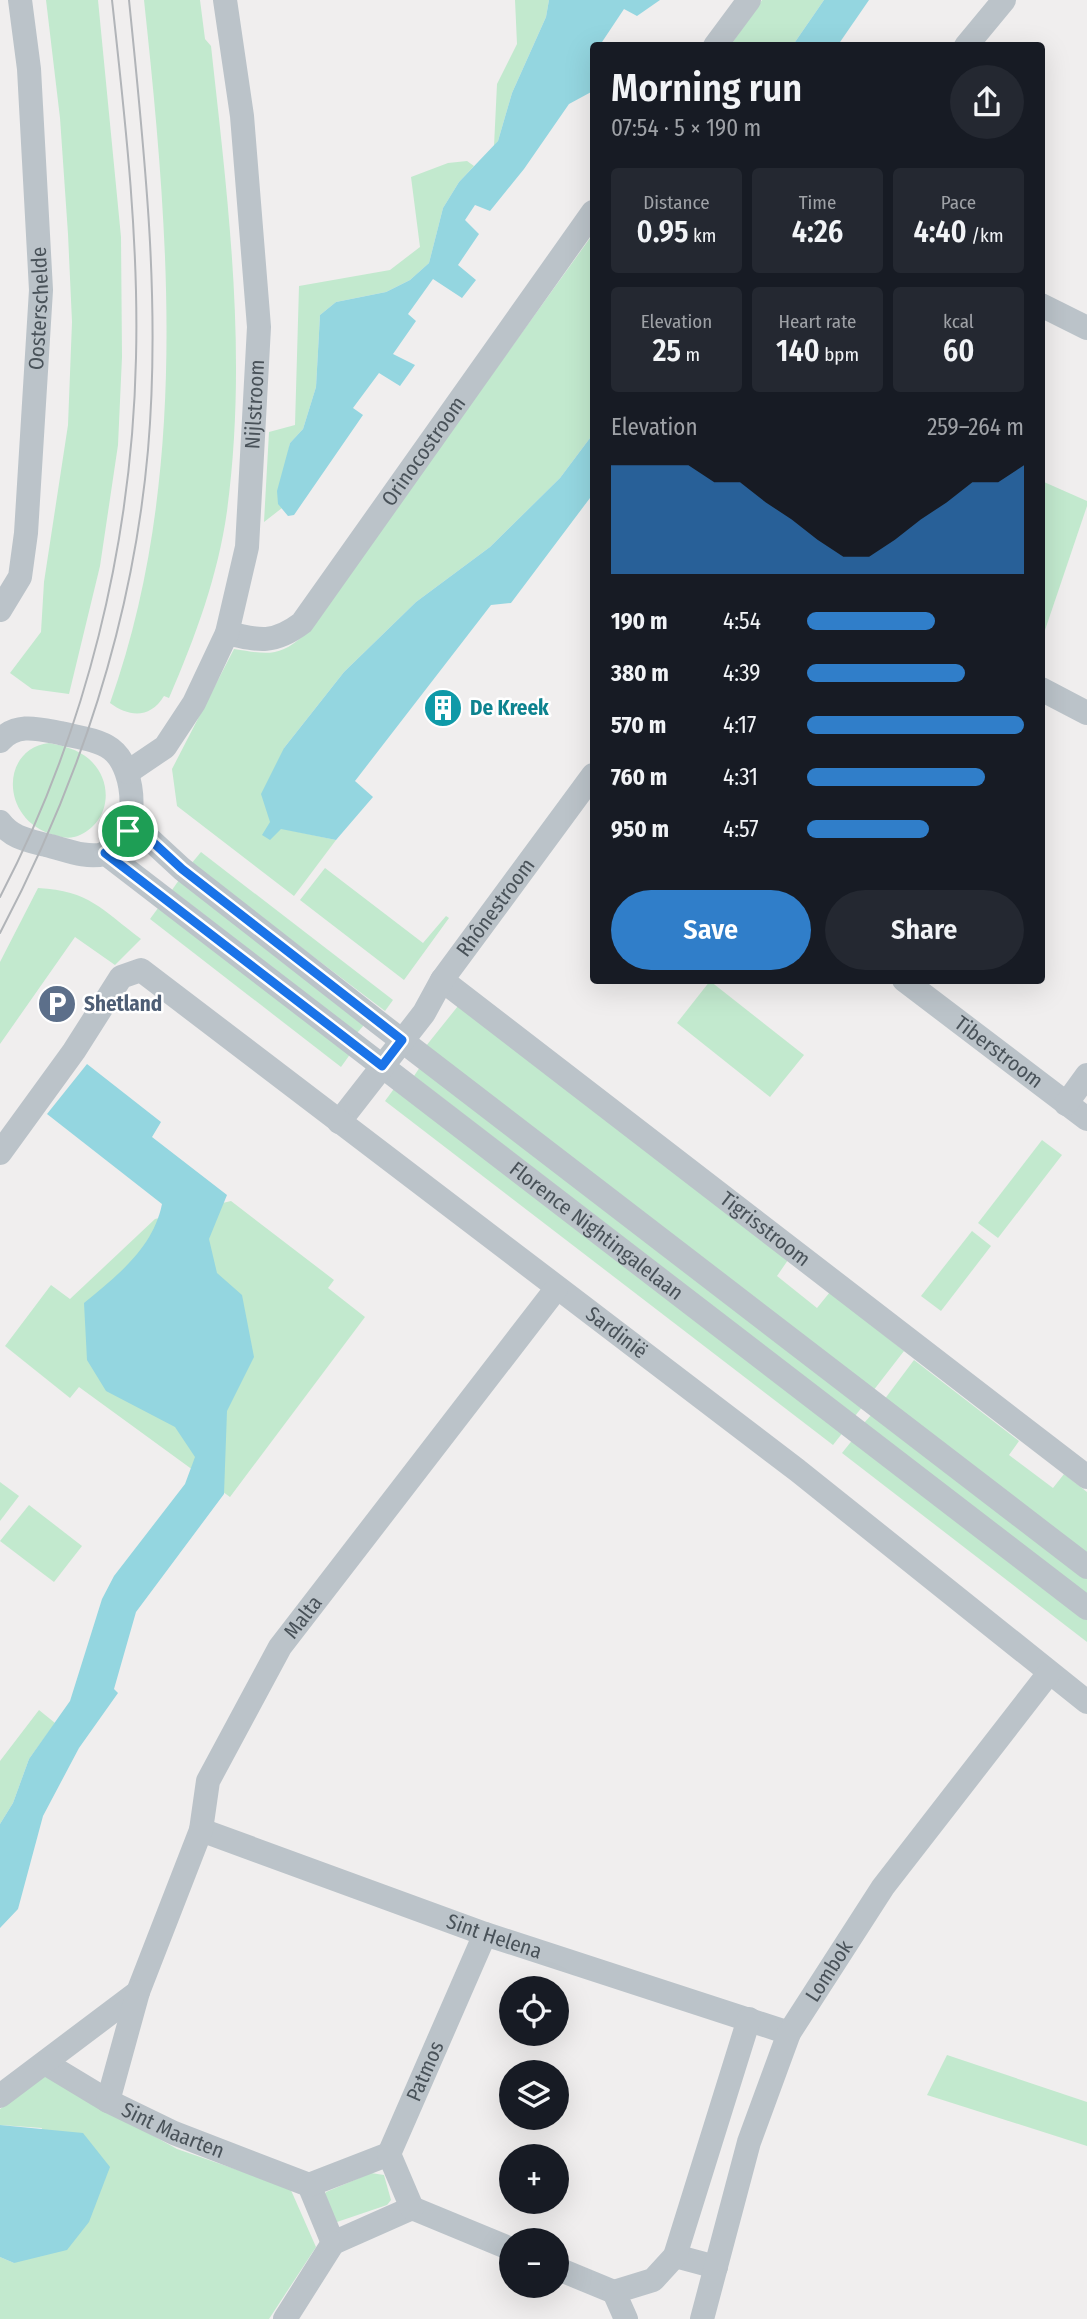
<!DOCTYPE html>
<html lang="en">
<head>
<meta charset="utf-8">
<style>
	:root { --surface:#171b24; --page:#242831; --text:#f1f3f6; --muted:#9ea1a6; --accent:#307ec9 }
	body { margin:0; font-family:"Fira Sans Condensed",sans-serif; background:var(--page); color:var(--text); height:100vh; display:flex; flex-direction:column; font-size:26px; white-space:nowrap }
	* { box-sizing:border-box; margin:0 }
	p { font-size:23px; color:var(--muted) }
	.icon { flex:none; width:38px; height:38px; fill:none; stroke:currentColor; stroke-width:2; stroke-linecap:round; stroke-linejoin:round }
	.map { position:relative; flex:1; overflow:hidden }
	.sheet { position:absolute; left:590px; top:42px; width:455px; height:942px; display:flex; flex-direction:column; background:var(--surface); border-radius:7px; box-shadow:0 7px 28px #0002 }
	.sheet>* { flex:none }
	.controls { position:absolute; left:499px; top:1976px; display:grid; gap:14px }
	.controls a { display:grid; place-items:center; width:70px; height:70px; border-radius:50%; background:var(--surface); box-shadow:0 7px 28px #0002; font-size:35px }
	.pin { position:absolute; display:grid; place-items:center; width:60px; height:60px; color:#fff; margin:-30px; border:4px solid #fff; border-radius:50%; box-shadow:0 2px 7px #0007 }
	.round { display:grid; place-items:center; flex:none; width:74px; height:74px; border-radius:37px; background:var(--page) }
	.summary { display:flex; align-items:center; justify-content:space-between; height:119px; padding:0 21px }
	h1 { font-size:38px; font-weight:600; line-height:52px }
	.figures { display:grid; grid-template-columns:repeat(3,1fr); gap:10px; height:119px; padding:7px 21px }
	.figures div { display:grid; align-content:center; border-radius:7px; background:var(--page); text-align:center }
	.figures b { font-size:30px; font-weight:600 }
	.figures small { font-size:19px; font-weight:400 }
	.figures p { font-size:19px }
	.chart { height:196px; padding:14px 21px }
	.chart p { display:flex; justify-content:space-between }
	.chart svg { width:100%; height:126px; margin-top:7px; fill:var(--accent); opacity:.7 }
	.primary-button { display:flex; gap:14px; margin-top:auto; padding:14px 21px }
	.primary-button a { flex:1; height:80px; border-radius:42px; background:var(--accent); color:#fff; font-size:28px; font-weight:600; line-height:80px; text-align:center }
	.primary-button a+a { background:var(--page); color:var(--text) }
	ul { padding:0 21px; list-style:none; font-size:23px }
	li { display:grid; grid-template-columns:112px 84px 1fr; align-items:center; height:52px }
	li i { height:18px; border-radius:9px; background:var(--accent) }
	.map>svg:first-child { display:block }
</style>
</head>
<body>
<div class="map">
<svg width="1087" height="2319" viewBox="0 0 1087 2319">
	<rect width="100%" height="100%" fill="#f0eeee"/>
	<g fill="#c2e9ce">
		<path d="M46,0H98L121,237L122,357L118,445L100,566L69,694L32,689L10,673L41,632L44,582L68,425L72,322L68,234L60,118Z"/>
		<path d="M144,0H200L205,39L211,46C228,201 248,355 227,511C218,576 195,638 169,698L164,696C150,719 129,717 110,703C190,478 169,233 144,0Z"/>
		<path d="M515,0H549L546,17L512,93L498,141L494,146L497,84L517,44Z"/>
		<path d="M762,0H824L793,45L730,46Z"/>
		<path d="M467,161L474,166L459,182L443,208L429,263L410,280L386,292L336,302L320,315L316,387L303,429L290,443L278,503L282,508L264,522L269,432L295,425L299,286L390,270L420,247L411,177L448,163Z"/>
		<path d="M593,234V434L560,478L490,547L416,602L344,672L284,748L280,828L336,840L294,896L177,806L172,769L234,649C266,654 279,658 304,635Z"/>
		<path d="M1044,482L1087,501V506L1041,642V486Z"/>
		<path d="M49,743C64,746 77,749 89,759C114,781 111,821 80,835C71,839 64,838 54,835C0,820 0,749 49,743Z"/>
		<path d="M201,852L393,1000L385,1011L191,864Z"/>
		<path d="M325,868L423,943L446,916L449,918L404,980L300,900Z"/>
		<path d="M179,880L365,1024L357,1033L172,890Z"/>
		<path d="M38,888C90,891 101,909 141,939L115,965L75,937L0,1044V962Z"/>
		<path d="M161,904L351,1053L341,1067L150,919Z"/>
		<path d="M710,981L804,1055L770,1097L677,1023Z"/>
		<path d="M458,1006L788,1260L777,1276L817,1308L830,1292L904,1351L873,1391L426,1046Z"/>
		<path d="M420,1067L863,1406L855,1416L414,1076Z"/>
		<path d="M396,1086L844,1431L833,1445L385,1101Z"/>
		<path d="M1042,1140L1062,1155L998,1238L978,1223Z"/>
		<path d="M231,1201L334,1280L328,1288L365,1317L230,1497L79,1387L70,1398L5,1346L51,1285L70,1299L155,1219Z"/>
		<path d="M972,1231L991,1246L941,1311L921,1296Z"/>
		<path d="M914,1360L1019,1441L1009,1455L1053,1488L1064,1474L1087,1492V1556L884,1400Z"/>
		<path d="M873,1413L1087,1579V1595L864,1423Z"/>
		<path d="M854,1438L1087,1618V1642L842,1453Z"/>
		<path d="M0,1482L19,1496L0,1521Z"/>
		<path d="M29,1505L82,1546L54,1582L0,1541Z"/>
		<path d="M39,1710L55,1723L29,1759L13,1803L0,1824V1761Z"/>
		<path d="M947,2055L1087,2102V2146L927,2095Z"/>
		<path d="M44,2075L177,2149L290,2188L316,2247L269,2319H0V2257L14,2263L42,2128L0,2125V2109Z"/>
		<path d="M371,2173L384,2175L391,2200L387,2205L334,2223L323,2197L326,2192Z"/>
	</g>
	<g fill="#94d6e0">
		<path d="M549,0H660L637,16L624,9L600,45L593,46V91L569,104L524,169L490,211L475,205L465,220L479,234L458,265L476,280L462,298L433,279L408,314L416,321L393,354L415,365L400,386L379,373L353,408L363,415L294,515L288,516L278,504L277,491L290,443L303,429L316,387L320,315L336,302L386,292L410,280L429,263L443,208L459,182L498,141L512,93L546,17Z"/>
		<path d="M824,0H869L838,45H793Z"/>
		<path d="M593,434V494L511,603L491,605L355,781L373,797L336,840L281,829L270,840L262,835L270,822L261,794L284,748L344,672L416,602L490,547L560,478Z"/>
		<path d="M87,1064L161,1122L152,1137L227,1195L209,1239L217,1273L242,1295L254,1357L227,1411L224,1494L136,1612L114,1689L118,1693L79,1748L43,1816L18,1909L0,1928V1824L13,1803L29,1759L70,1701L102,1599L114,1576L185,1484L195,1457L175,1427L106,1391L87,1360L84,1303C118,1275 153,1248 162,1204L47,1114Z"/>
		<path d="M0,2125L83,2133L110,2167L89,2222L67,2250L14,2263L0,2257Z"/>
	</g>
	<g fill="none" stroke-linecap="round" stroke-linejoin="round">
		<g stroke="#bbc3c9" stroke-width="24">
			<path d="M715,46L749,0"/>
			<path d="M966,46L1004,0"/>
			<path d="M1041,305L1087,328"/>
			<path id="s1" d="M0,610L20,577L26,533L41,290L29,69L20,0"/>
			<path id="s2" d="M227,633C260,641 274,644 302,623L593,212"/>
			<path d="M1041,689L1087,713"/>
			<path d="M0,741C16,722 39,729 60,733C76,737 97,739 111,749C138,769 141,843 104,854C86,859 64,849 46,845C27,840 12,838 0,822"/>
			<path id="s3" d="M128,772L165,747L194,703L227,633L247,547L259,327L242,116L225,0"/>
			<path d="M130,821L182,869L379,1023L1087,1567"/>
			<path id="s4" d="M105,853L1087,1608"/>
			<path id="s5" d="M442,980L1087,1477"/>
			<path id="s6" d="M904,980L1087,1119"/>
			<path d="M1066,1104L1087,1075"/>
			<path id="s7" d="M339,1122L424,1013L442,980L593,775"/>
			<path id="s8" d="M0,1153L74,1051L121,977L141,970L797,1470L1087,1702"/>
			<path id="s9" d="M201,1830L485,1934L789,2033"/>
			<path id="s10" d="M45,2063L108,2101L174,2133L309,2185L333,2243L412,2208L511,2249"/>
			<path id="s11" d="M0,2096L138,1992L201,1830L208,1781L280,1647L556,1289"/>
			<path d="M108,2101L138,1992"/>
			<path d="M309,2185L389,2154"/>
			<path id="s12" d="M412,2208L389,2154L485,1934"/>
			<path d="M675,2256L716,2267"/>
			<path d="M556,2268L614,2292"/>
			<path d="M285,2319L333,2243"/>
			<path d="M626,2319L614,2292L653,2280L675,2256L749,2019"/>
			<path id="s13" d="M702,2319L749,2142L789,2033L883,1887L1049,1673"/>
		</g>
		<g stroke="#b1b4b8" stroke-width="2">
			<path d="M0,897C86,732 132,544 136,358C139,239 125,118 112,0"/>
			<path d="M0,933C79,783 133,619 148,450C161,300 144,149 129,0"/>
		</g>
	</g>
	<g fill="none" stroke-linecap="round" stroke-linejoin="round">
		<defs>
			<path id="route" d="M130,821L182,869L402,1040L382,1066L105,853L125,839Z"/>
		</defs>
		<use href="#route" stroke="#fff" stroke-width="14"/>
		<use href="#route" stroke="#1a73e8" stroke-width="9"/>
	</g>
	<defs>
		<symbol id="building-disc" viewBox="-11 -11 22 22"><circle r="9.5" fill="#0f9aa8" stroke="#fff"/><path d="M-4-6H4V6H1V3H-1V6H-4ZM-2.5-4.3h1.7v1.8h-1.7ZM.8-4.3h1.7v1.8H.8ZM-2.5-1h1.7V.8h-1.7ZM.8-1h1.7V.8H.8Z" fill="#fff"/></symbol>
		<symbol id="parking-disc" viewBox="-11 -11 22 22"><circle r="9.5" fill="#5c6f8a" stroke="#fff"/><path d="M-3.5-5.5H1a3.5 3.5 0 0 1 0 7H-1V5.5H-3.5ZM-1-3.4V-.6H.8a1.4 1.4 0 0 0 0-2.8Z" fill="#fff"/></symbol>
	</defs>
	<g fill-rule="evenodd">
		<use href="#building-disc" x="421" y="686" width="44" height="44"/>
		<use href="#parking-disc" x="35" y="982" width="44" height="44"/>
	</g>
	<g text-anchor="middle" stroke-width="5" stroke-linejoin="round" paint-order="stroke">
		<g font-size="21" fill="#495259" stroke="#fff">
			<text dy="7" stroke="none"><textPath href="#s1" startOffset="308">Oosterschelde</textPath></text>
			<text dy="7" stroke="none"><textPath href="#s3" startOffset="406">Nijlstroom</textPath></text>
			<text dy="7" stroke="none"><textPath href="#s2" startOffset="290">Orinocostroom</textPath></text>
			<text dy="7" stroke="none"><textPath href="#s7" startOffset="266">Rhônestroom</textPath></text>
			<text dy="7" stroke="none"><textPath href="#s6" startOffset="119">Tiberstroom</textPath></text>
			<text dy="7" stroke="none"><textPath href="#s5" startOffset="408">Tigrisstroom</textPath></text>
			<text dy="7" stroke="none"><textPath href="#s4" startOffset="620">Florence Nightingalelaan</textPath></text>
			<text dy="7" stroke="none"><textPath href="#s8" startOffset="833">Sardinië</textPath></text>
			<text dy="7" stroke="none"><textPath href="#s11" startOffset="586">Malta</textPath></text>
			<text dy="7" stroke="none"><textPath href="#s9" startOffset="312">Sint Helena</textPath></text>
			<text dy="7" stroke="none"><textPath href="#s13" startOffset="373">Lombok</textPath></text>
			<text dy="7" stroke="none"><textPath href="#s12" startOffset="149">Patmos</textPath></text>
			<text dy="7" stroke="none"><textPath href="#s10" startOffset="145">Sint Maarten</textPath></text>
		</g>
		<g font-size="21" font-weight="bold" fill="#0d838f" stroke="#fff" text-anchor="start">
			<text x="470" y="715">De Kreek</text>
		</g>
		<g font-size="21" font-weight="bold" fill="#4e5e75" stroke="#fff" text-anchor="start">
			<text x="84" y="1011">Shetland</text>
		</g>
	</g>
</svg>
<div class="controls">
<a><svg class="icon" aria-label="locate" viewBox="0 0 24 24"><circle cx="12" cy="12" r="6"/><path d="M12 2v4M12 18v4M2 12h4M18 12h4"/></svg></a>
<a><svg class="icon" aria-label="layers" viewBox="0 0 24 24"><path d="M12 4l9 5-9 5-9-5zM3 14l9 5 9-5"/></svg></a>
<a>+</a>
<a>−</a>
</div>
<div class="pin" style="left:128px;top:831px;background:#1e9e55"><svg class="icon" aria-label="arrive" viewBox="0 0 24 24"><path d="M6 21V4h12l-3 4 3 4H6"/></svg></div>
<section class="sheet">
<div class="summary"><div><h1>Morning run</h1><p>07:54 · 5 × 190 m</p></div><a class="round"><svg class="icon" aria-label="share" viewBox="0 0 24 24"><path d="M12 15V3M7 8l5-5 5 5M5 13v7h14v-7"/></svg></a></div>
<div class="figures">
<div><p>Distance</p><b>0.95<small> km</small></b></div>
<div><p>Time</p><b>4:26</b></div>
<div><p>Pace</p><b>4:40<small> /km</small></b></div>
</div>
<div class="figures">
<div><p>Elevation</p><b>25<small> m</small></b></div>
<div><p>Heart rate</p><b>140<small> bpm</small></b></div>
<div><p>kcal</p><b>60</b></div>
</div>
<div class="chart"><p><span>Elevation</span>259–264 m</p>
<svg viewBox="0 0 160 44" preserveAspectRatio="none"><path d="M0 44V6L10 6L20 6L30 6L40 12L50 12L60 19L70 25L80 32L90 38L100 38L110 32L120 25L130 19L140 12L150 12L160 6V44z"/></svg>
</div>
<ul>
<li><b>190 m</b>4:54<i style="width:59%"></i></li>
<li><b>380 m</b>4:39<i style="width:73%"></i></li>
<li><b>570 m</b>4:17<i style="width:100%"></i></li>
<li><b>760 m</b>4:31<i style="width:82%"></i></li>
<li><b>950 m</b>4:57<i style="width:56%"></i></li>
</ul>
<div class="primary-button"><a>Save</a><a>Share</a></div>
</section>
</div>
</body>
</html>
